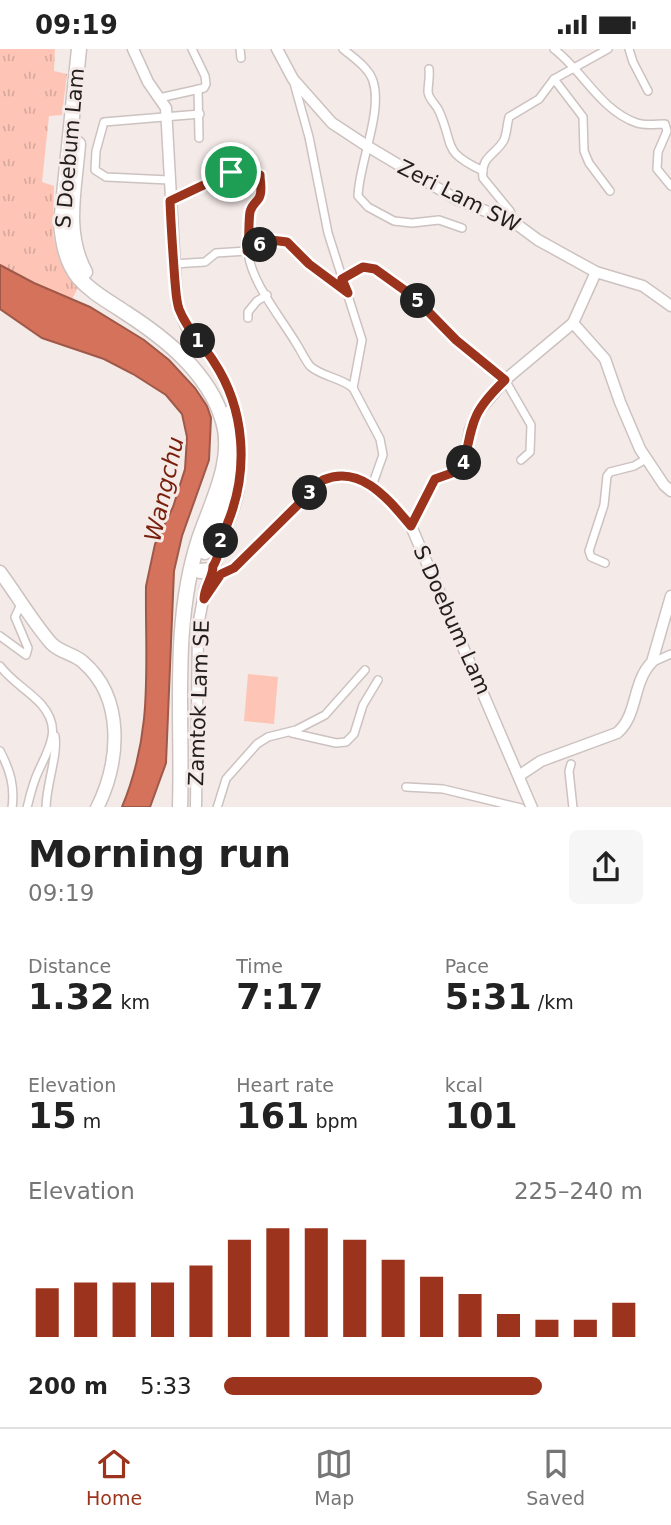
<!DOCTYPE html>
<html lang="en">
<head>
<meta charset="utf-8">
<style>
	:root { --surface:#fff; --page:#f6f6f6; --text:#222; --muted:#767676; --line:#e0e0e0; --accent:#9c331c }
	body { margin:0; font-family:"DejaVu Sans",sans-serif; background:var(--page); color:var(--text); height:100vh; display:flex; flex-direction:column; font-size:26px; white-space:nowrap }
	* { box-sizing:border-box; margin:0 }
	p { font-size:23px; color:var(--muted) }
	.icon { flex:none; width:38px; height:38px; fill:none; stroke:currentColor; stroke-width:2; stroke-linecap:round; stroke-linejoin:round }
	.map { position:relative; height:758px; overflow:hidden }
	.side { display:flex; flex-direction:column; background:var(--surface); flex:1 }
	.side>* { flex:none }
	.pin { position:absolute; display:grid; place-items:center; width:60px; height:60px; color:#fff; margin:-30px; border:4px solid #fff; border-radius:50%; box-shadow:0 2px 7px #0007 }
	.km { position:absolute; width:35px; height:35px; margin:-18px; border-radius:50%; background:#222; color:#fff; font-size:19px; line-height:35px; text-align:center }
	.round { display:grid; place-items:center; flex:none; width:74px; height:74px; border-radius:10px; background:var(--page) }
	.overview { display:flex; align-items:center; justify-content:space-between; height:119px; padding:0 28px }
	h1 { font-size:38px; font-weight:800; line-height:52px }
	.metrics { display:grid; grid-template-columns:repeat(3,1fr); gap:10px; height:119px; padding:7px 28px }
	.metrics div { display:grid; align-content:center }
	.metrics b { font-size:35px; font-weight:800 }
	.metrics small { font-size:19px; font-weight:400 }
	.metrics p { font-size:19px }
	.chart { height:196px; padding:14px 28px }
	.chart p { display:flex; justify-content:space-between }
	.chart svg { width:100%; height:126px; margin-top:7px; stroke:var(--accent); stroke-width:6 }
	ul { padding:0 28px; list-style:none; font-size:23px }
	li { display:grid; grid-template-columns:112px 84px 1fr; align-items:center; height:52px }
	li i { height:18px; border-radius:9px; background:var(--accent) }
	.status { display:flex; justify-content:space-between; align-items:center; height:49px; padding:0 35px; background:var(--surface); direction:ltr }
	.status svg { height:19px; fill:currentColor }
	.tabs { display:flex; justify-content:space-around; align-items:center; height:98px; border-top:2px solid var(--line); background:var(--surface); font-size:19px; color:var(--muted) }
	.tabs a { display:grid; justify-items:center; gap:4px }
	.tabs .selected { color:var(--accent) }
	.map>svg:first-child { display:block }
</style>
</head>
<body>
<div class="status"><b>09:19</b><svg viewBox="0 0 49 12"><path d="M0 12V9h3v3zM5 12V6h3v6zM10 12V3h3v9zM15 12V0h3v12zM26 1h20v11H26zM47 4h2v5h-2z"/></svg></div>
<div class="map">
<svg width="671" height="759" viewBox="0 0 671 759">
	<defs>
		<pattern id="grass-tufts" width="24" height="20" patternUnits="userSpaceOnUse" patternTransform="scale(1.75)"><rect width="24" height="20" fill="#fec5b7"/><path d="M3 7l-1-3M5 7V3M7 7l1-3M15 17l-1-3M17 17v-4M19 17l1-3" fill="none" stroke="#d9a99d"/></pattern>
	</defs>
	<rect width="100%" height="100%" fill="#f4eae8"/>
	<path fill="url(#grass-tufts)" d="M0,0H55L54,22L67,25L62,66L49,67L42,133L54,137L53,186L59,208L79,237L72,250L34,234L0,216Z"/>
	<path fill="#fec5b7" d="M248,625L278,628L274,675L244,672Z"/>
	<path fill="#d4725c" stroke="#9f5949" stroke-width="2" d="M0,216L34,234L90,258L144,291L169,311L195,339L207,357L211,369L209,411L182,487L174,522L166,714L150,758H122C154,681 145,617 146,537L155,495L173,458L185,420L187,388L182,365L166,346L133,325L104,310L42,289L0,260Z"/>
	<g fill="none" stroke-linecap="round" stroke-linejoin="round">
		<defs>
			<g id="street">
				<path d="M240,0L241,9"/>
				<path d="M343,0C353,8 369,19 373,32C383,63 359,114 358,147L368,158L394,172L412,174L439,171L462,179"/>
				<path d="M554,0C583,22 601,62 637,74C646,77 656,75 665,75L667,82L658,103L657,120L671,137"/>
				<path d="M629,0L633,13L648,42"/>
				<path d="M429,20C430,28 428,35 428,43C429,51 436,55 439,62C455,98 441,102 483,122"/>
				<path d="M554,30L583,68L584,102L589,114L610,142"/>
				<path d="M294,34L309,88L328,184L362,291L353,339L380,390L383,406L372,437"/>
				<path d="M198,40L199,89"/>
				<path d="M159,49L204,39L206,35L205,27L192,0"/>
				<path d="M169,131L106,128L95,121L96,102L104,73L200,65"/>
				<path d="M170,152C196,140 230,113 260,126C262,145 262,141 252,155C251,158 247,200 248,203C251,233 281,269 296,294C300,300 305,311 310,317C322,328 340,328 353,339"/>
				<path d="M515,173L510,162L483,129C480,107 496,106 504,91C507,84 507,75 509,68L539,50L554,30L608,0"/>
				<path d="M173,215L205,213L216,204L247,202L271,191H281L293,196L309,215L348,243"/>
				<path d="M342,230L363,218L375,220L414,248L456,291L499,324L505,331L531,376L530,403L521,411"/>
				<path d="M248,269V263L257,252L267,246"/>
				<path d="M605,514L591,508L589,502L604,456L607,427L610,423L634,417L646,410"/>
				<path d="M0,587L26,606L28,599L15,568L22,553"/>
				<path d="M653,613L671,605"/>
				<path d="M0,617C11,632 28,641 41,655C62,679 50,697 39,721C33,733 30,746 27,759"/>
				<path d="M292,684L336,694L346,693L354,685L363,656L378,631"/>
				<path d="M0,702C10,721 15,737 12,759"/>
				<path d="M571,715L569,722L573,759"/>
				<path d="M406,738L443,740L521,759"/>
				<path d="M46,759C46,736 58,707 55,687"/>
				<path d="M217,759L226,730L257,695L268,688L296,681L325,666L365,621"/>
			</g>
			<g id="secondary">
				<path d="M133,0L148,33L166,59L177,256C181,264 184,274 188,281C196,293 208,302 215,314C239,354 246,397 238,443C234,468 219,489 216,514"/>
				<path d="M277,0L293,30L332,74L367,97L456,150L515,174L538,191L596,223L643,237L671,257"/>
				<path d="M573,274L605,310L620,353L640,400L664,436L671,442"/>
				<path d="M411,477L435,430L452,424L464,415L470,381L477,364L505,331L573,274L596,223"/>
				<path d="M223,524L234,519L323,431C361,415 388,450 411,477L532,759"/>
				<path d="M206,548L221,525"/>
				<path d="M520,726L541,712L617,684C638,667 632,633 652,613L671,547"/>
				<path d="M196,759L198,577L205,540L213,522"/>
			</g>
			<path id="primary" d="M0,523C17,546 32,572 51,594C60,604 73,604 83,613C125,649 120,713 97,759"/>
			<g id="highway">
				<path d="M79,0L61,175C63,194 66,213 79,229C92,244 110,253 126,264C166,290 209,324 223,372C235,411 211,454 199,490C171,576 183,669 180,759"/>
				<path d="M78,95C75,138 63,183 85,223"/>
				<path d="M205,503C218,455 245,415 230,364"/>
				<path d="M200,522L213,521"/>
			</g>
		</defs>
		<use href="#street" stroke="#ccc2c0" stroke-width="10"/>
		<use href="#secondary" stroke="#ccc2c0" stroke-width="13"/>
		<use href="#primary" stroke="#ccc2c0" stroke-width="15"/>
		<use href="#highway" stroke="#ccc2c0" stroke-width="17"/>
		<use href="#street" stroke="#fff" stroke-width="7"/>
		<use href="#secondary" stroke="#fff" stroke-width="10"/>
		<use href="#primary" stroke="#fff" stroke-width="12"/>
		<use href="#highway" stroke="#fff" stroke-width="14"/>
	</g>
	<g fill="none" stroke-linecap="round" stroke-linejoin="round">
		<defs>
			<path id="route" d="M244,122L260,126C260,134 263,142 259,149C256,154 252,155 250,163C248,175 250,189 247,202L271,191L287,193L309,215L348,244L342,230L363,218L375,220L414,248L456,291L505,331C472,363 473,371 464,415L452,424L435,430L411,477C388,450 361,415 323,431L234,519L221,525L204,550C204,538 213,529 213,517C218,512 224,483 228,473C249,421 245,360 214,313C202,294 187,281 179,260C176,251 176,242 175,233C173,206 171,179 170,152L231,123Z"/>
		</defs>
		<use href="#route" stroke="#fff" stroke-width="14"/>
		<use href="#route" stroke="#9c331c" stroke-width="9"/>
	</g>
	<g text-anchor="middle" stroke-width="6" stroke-linejoin="round" paint-order="stroke">
		<g font-size="21" fill="#221e1d" stroke="#f4eae8">
			<text transform="translate(70 99) rotate(-85)" y="7">S Doebum Lam</text>
			<text transform="translate(459 147) rotate(27)" y="7">Zeri Lam SW</text>
			<text transform="translate(452 571) rotate(66)" y="7">S Doebum Lam</text>
			<text transform="translate(199 654) rotate(-88)" y="7">Zamtok Lam SE</text>
		</g>
		<g font-size="23" font-style="italic" fill="#781f0b" stroke="#f4eae8">
			<text transform="translate(164 440) rotate(-77)" y="8">Wangchu</text>
		</g>
	</g>
</svg>
<div class="pin" style="left:231px;top:123px;background:#1e9e55"><svg class="icon" aria-label="arrive" viewBox="0 0 24 24"><path d="M6 21V4h12l-3 4 3 4H6"/></svg></div>
<b class="km" style="left:198px;top:292px">1</b>
<b class="km" style="left:221px;top:492px">2</b>
<b class="km" style="left:310px;top:444px">3</b>
<b class="km" style="left:464px;top:414px">4</b>
<b class="km" style="left:418px;top:252px">5</b>
<b class="km" style="left:260px;top:196px">6</b>
</div>
<section class="side">
<div class="overview"><div><h1>Morning run</h1><p>09:19</p></div><a class="round"><svg class="icon" aria-label="share" viewBox="0 0 24 24"><path d="M12 15V3M7 8l5-5 5 5M5 13v7h14v-7"/></svg></a></div>
<div class="metrics">
<div><p>Distance</p><b>1.32<small> km</small></b></div>
<div><p>Time</p><b>7:17</b></div>
<div><p>Pace</p><b>5:31<small> /km</small></b></div>
</div>
<div class="metrics">
<div><p>Elevation</p><b>15<small> m</small></b></div>
<div><p>Heart rate</p><b>161<small> bpm</small></b></div>
<div><p>kcal</p><b>101</b></div>
</div>
<div class="chart"><p><span>Elevation</span>225–240 m</p>
<svg viewBox="0 0 160 44" preserveAspectRatio="none"><path d="M5 44V27M15 44V25M25 44V25M35 44V25M45 44V19M55 44V10M65 44V6M75 44V6M85 44V10M95 44V17M105 44V23M115 44V29M125 44V36M135 44V38M145 44V38M155 44V32"/></svg>
</div>
<ul>
<li><b>200 m</b>5:33<i style="width:76%"></i></li>
</ul>
</section>
<nav class="tabs">
<a class="selected"><svg class="icon" aria-label="home" viewBox="0 0 24 24"><path d="M3 11l9-7 9 7M6 9v11h12V9"/></svg>Home</a>
<a><svg class="icon" aria-label="map" viewBox="0 0 24 24"><path d="M3 6l6-2 6 2 6-2v14l-6 2-6-2-6 2zM9 4v14M15 6v14"/></svg>Map</a>
<a><svg class="icon" aria-label="saved" viewBox="0 0 24 24"><path d="M7 4h10v16l-5-4-5 4z"/></svg>Saved</a>
</nav>
</body>
</html>
